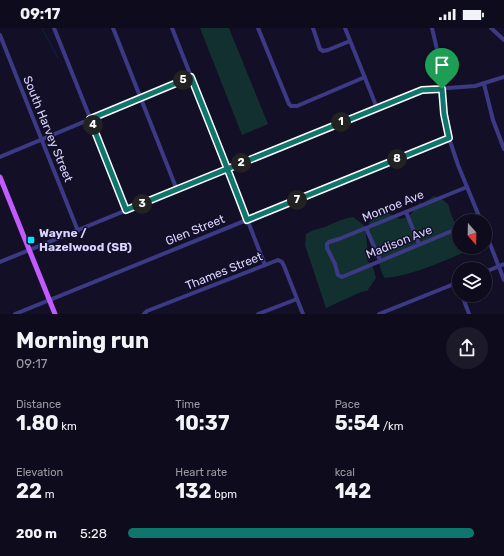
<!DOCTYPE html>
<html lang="en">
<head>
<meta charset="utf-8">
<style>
	:root { --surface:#0e0b1c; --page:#1c1929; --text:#f1f3f6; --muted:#9b9ba3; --line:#2e2b3b; --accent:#0f766e }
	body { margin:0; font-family:Rubik,sans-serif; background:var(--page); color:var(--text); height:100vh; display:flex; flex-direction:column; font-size:15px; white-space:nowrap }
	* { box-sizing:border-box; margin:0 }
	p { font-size:13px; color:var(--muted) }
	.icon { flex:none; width:22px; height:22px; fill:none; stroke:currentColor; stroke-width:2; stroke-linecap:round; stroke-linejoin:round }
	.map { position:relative; height:286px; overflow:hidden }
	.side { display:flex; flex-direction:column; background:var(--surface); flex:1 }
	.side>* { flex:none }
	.needle { width:26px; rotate:160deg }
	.tools { position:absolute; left:452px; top:186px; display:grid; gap:8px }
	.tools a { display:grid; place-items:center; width:40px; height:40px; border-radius:50%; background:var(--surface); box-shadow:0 1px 3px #0004,0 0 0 1px var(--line); font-size:20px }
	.pin { position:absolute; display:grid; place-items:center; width:34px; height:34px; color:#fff; margin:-41px -17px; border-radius:50% 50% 50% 0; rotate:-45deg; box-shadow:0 0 4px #0007 }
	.pin .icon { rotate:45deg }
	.km { position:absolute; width:20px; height:20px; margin:-10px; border-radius:50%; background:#222; color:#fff; font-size:11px; line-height:20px; text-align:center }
	.round { display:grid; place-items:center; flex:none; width:42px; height:42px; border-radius:21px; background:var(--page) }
	.overview { display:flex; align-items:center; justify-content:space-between; height:68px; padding:0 16px }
	h1 { font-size:22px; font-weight:700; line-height:30px }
	.figures { display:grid; grid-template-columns:repeat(3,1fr); gap:6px; height:68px; padding:4px 16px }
	.figures div { display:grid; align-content:center }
	.figures b { font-size:20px; font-weight:700 }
	.figures small { font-size:11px; font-weight:400 }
	.figures p { font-size:11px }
	ul { padding:0 16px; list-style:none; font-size:13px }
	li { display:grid; grid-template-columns:64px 48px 1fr; align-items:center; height:30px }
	li i { height:10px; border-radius:5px; background:var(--accent) }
	.status { display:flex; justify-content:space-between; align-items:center; height:28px; padding:0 20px; background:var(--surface); direction:ltr }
	.status svg { height:11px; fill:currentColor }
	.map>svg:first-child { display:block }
</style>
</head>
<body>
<div class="status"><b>09:17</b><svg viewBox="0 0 49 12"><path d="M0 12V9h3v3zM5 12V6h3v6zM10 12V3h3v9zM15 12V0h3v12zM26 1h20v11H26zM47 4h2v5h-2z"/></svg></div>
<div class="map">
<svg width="504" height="286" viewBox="0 0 504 286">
	<rect width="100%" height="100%" fill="#130f26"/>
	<g fill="#12302f">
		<path d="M200,0H229L268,96L242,107Z"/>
		<path d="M434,168L440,170L448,176L451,186L457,200L459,201V219H477C447,231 417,247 385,250C381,245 381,241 379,235C370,214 358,199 381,181C394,186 397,197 411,186C414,182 417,180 419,175H423Z"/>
		<path d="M353,189L366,199C365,210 369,221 367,232L373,239L376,250L367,263L361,264L326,280L305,217L306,206C312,202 318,201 325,199C336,194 341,191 353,189Z"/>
	</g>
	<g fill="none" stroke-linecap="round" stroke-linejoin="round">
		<path stroke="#0c2248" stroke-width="1" d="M42,0L58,30"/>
		<g stroke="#3d3a85" stroke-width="4">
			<path d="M54,0L127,182"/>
			<path d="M113,0L177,162"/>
			<path d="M172,0L265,237"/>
			<path d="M258,0L289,76L291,78H297L365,49"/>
			<path d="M313,0L320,21L323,23L328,22L350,13"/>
			<path d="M345,0L377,80"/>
			<path d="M432,0L439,30L444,86L449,110L458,137L481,193"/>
			<path d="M491,0L504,12"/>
			<path d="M0,7L78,203"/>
			<path d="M484,56L493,92L504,121"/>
			<path d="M0,129L191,49"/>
			<path d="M406,184L419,216"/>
			<path d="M366,200L380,232"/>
			<path d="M459,200L342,249L338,247L335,236L327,220V216L329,214L339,211L467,159"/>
			<path d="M485,203L504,252"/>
			<path d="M0,234L420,62L475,58L504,49"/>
			<path d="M485,244L504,236"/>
			<path d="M462,267L469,286"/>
			<path d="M15,286L449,110"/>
			<path d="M144,286L147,283L278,232L282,234L284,238L303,286"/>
			<path d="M258,286L297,271"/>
			<path d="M379,286L459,254"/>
		</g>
		<path stroke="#c25bff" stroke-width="5" d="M0,149L55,286"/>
	</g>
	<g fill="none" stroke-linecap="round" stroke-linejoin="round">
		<defs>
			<path id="route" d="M442,61L422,62L126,182L90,91L191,49C210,97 229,144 247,192L449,110L444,86L442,61"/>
		</defs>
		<use href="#route" stroke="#fff" stroke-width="8"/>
		<use href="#route" stroke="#0f766e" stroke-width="5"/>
	</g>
	<rect fill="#00e5ff" stroke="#130f26" stroke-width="1.5" x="27" y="208" width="8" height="8" rx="2"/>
	<g text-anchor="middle" stroke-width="3" stroke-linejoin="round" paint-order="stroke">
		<g font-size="12" fill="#d9d4ff" stroke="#130f26">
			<text transform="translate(48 101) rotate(68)" y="4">South Harvey Street</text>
			<text transform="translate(393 178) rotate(-22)" y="4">Monroe Ave</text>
			<text transform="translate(195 202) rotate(-22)" y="4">Glen Street</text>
			<text transform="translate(399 214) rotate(-22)" y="4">Madison Ave</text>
			<text transform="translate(224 243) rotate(-22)" y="4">Thames Street</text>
		</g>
		<g font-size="12" font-weight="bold" fill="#d9d4ff" stroke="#130f26" text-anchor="start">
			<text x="39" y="209">Wayne /<tspan x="39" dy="14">Hazelwood (SB)</tspan></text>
		</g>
	</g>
</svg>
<div class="tools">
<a><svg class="needle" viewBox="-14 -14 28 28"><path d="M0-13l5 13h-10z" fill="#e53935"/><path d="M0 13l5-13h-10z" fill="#9b9ba3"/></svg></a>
<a><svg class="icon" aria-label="layers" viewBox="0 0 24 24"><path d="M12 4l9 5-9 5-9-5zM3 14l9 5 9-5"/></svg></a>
</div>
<div class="pin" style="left:442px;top:61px;background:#1e9e55"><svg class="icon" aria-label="arrive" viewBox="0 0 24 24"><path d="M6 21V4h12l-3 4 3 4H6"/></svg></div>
<b class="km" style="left:341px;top:94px">1</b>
<b class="km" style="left:241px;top:135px">2</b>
<b class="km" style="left:142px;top:176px">3</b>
<b class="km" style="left:93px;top:97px">4</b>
<b class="km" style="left:183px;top:52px">5</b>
<b class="km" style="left:297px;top:172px">7</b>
<b class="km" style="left:397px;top:131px">8</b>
</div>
<section class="side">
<div class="overview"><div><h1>Morning run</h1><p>09:17</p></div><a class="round"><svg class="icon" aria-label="share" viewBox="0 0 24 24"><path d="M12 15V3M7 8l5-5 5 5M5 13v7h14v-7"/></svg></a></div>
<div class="figures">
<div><p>Distance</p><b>1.80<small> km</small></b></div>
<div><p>Time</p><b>10:37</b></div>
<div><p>Pace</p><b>5:54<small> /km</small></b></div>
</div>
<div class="figures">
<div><p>Elevation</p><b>22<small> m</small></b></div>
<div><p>Heart rate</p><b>132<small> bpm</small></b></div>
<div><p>kcal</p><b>142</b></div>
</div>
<ul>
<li><b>200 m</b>5:28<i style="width:96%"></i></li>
</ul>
</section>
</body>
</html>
